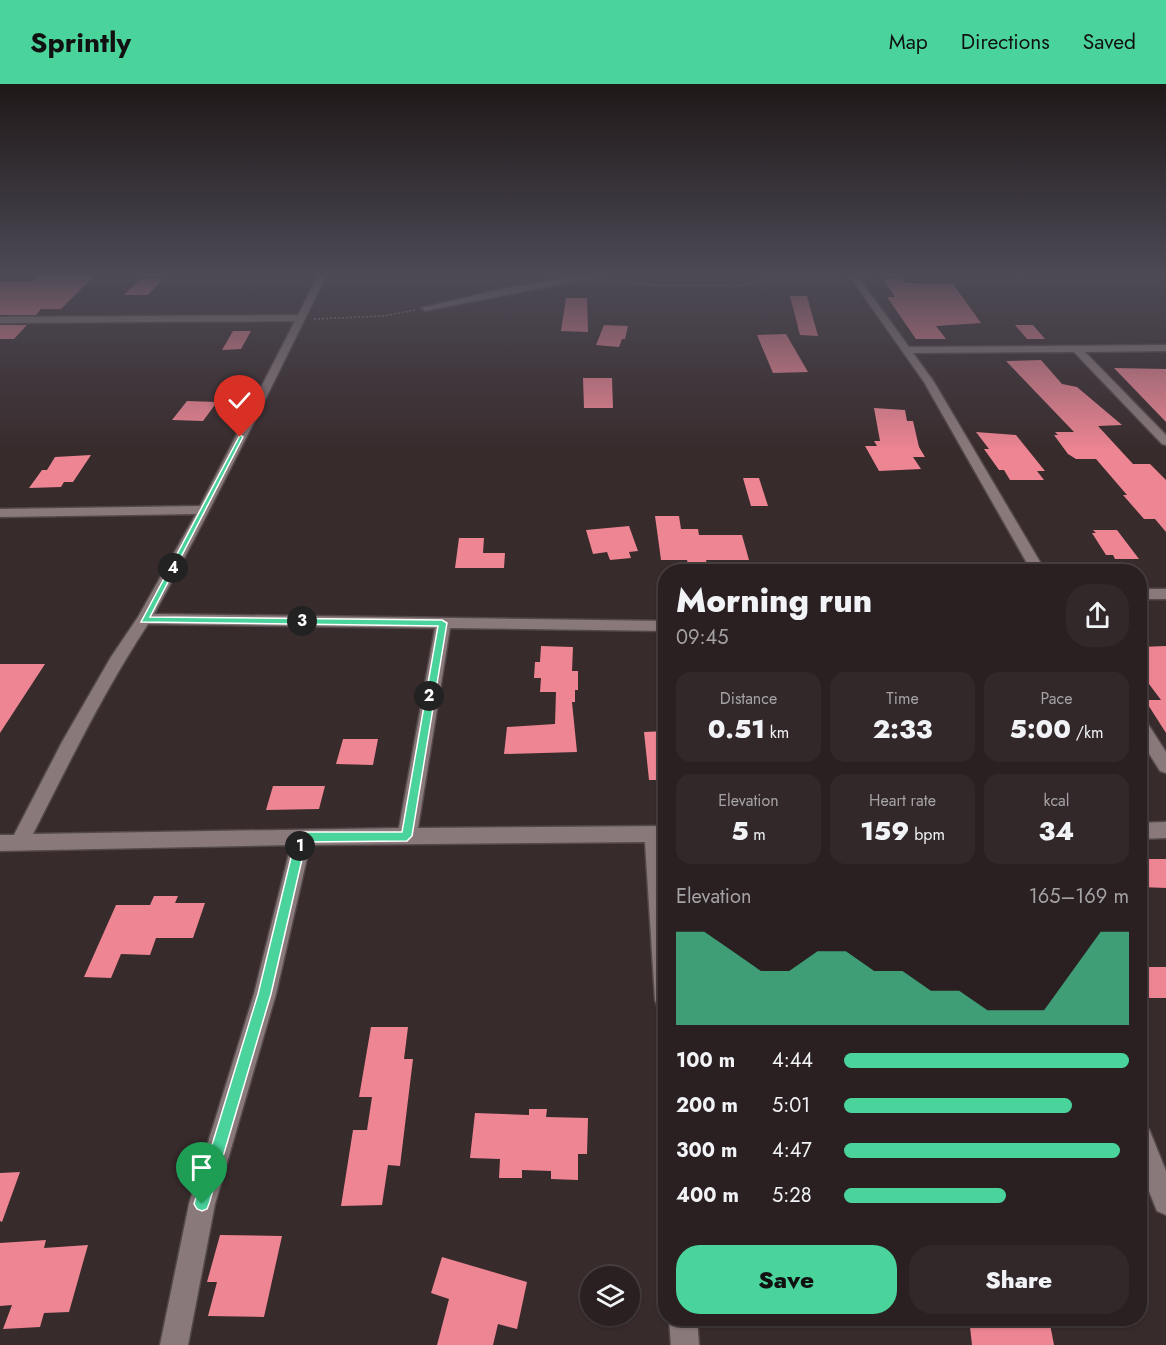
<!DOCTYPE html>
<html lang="en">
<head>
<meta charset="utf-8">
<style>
	:root { --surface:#2a2021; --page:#32282a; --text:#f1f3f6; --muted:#a5a3a5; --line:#463e3f; --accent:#4ad49c }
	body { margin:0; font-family:Jost,sans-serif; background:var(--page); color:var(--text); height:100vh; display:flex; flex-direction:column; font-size:22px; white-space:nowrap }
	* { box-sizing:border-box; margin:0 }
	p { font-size:20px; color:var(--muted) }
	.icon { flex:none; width:33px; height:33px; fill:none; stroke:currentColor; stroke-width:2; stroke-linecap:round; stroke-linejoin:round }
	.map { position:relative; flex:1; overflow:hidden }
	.drawer { position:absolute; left:658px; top:480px; width:489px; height:762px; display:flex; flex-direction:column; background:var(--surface); border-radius:24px; box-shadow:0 2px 4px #0004,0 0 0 2px var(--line) }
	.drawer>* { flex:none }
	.controls { position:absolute; left:580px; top:1182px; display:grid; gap:12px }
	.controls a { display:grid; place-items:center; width:60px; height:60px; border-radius:50%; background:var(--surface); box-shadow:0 2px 4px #0004,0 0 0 2px var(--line); font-size:30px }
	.pin { position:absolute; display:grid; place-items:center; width:51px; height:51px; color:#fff; margin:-62px -26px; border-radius:50% 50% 50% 0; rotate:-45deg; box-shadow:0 0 6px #0007 }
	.pin .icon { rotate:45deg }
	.km { position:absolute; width:30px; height:30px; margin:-15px; border-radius:50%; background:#222; color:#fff; font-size:16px; line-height:30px; text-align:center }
	.round { display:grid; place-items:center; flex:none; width:63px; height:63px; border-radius:24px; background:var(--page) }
	.head { display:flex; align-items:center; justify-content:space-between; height:102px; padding:0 18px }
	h1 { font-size:33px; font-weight:800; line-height:45px }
	.figures { display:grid; grid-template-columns:repeat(3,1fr); gap:9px; height:102px; padding:6px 18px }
	.figures div { display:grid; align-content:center; border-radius:15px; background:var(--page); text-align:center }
	.figures b { font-size:26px; font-weight:800 }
	.figures small { font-size:16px; font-weight:400 }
	.figures p { font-size:16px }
	.chart { height:168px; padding:12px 18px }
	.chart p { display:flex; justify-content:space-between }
	.chart svg { width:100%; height:108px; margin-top:6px; fill:var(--accent); opacity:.7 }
	.primary-button { display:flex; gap:12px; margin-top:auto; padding:12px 18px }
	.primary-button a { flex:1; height:69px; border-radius:24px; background:var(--accent); color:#111; font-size:24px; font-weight:800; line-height:69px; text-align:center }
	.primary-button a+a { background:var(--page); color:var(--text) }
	ul { padding:0 18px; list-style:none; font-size:20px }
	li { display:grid; grid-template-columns:96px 72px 1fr; align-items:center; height:45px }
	li i { height:15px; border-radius:8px; background:var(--accent) }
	header { display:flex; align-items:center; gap:36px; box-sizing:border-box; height:84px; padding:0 30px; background:var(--accent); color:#111 }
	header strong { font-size:28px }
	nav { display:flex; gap:33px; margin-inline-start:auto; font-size:21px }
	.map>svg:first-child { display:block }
</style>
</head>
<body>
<header>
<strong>Sprintly</strong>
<nav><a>Map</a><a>Directions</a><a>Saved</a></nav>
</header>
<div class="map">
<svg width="1166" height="1261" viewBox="0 0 1166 1261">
	<rect width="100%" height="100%" fill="#382b2c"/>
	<g fill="#ee8593">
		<path d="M41,190H96L61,225H41L36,231H0V198H31Z"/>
		<path d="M140,195H163L148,211H124Z"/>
		<path d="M883,195H902L905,199L953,200L981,239L936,242L946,255H916L887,213H895Z"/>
		<path d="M790,212H807L818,252L800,251Z"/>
		<path d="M566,214H587L588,248L561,247Z"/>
		<path d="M0,241H27L14,255H0Z"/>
		<path d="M604,241L628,242L625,255H622L619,263L596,261Z"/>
		<path d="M1015,241H1033L1045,255H1027Z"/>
		<path d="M233,247H251L241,265L222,266Z"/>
		<path d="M786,250L808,288L773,289L757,251Z"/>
		<path d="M1041,276L1062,300L1077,303L1122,341L1098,342L1133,380H1150L1166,396V448L1155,435H1144L1123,411H1127L1096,375H1076L1068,370L1054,351H1058L1055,348H1074L1006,277Z"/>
		<path d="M1114,284L1166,285V338Z"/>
		<path d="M583,294H612L613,324H584Z"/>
		<path d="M187,317L217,318L203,337L172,336Z"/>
		<path d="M874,324L905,326L907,337H913L919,363L925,373H913L921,385L879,387L865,362H877L874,357H880Z"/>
		<path d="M976,348L1016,351L1045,387H1037L1044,396H1010L1004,386H999L984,365H989Z"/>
		<path d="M91,371L73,398H64L61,403L29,404L42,386H47L55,373Z"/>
		<path d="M743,394H759L768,422H751Z"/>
		<path d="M655,432H679L681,445H698L699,451H742L749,476H706L708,484H689L687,476H661Z"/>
		<path d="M629,442L638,467L629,468L631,474L610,476L607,468L593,470L586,446Z"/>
		<path d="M1093,446H1117L1139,475H1115L1113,471H1106L1092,449H1096Z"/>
		<path d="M459,454H484L483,469H505L504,484H455Z"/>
		<path d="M541,562L573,563L572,587H578V606H575V618H572L577,668L504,670L507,643L555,640L556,608H540L541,594H534L535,578H540Z"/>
		<path d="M1166,562V649L1145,616H1161L1140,588V563Z"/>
		<path d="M0,580H45L0,649Z"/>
		<path d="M666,647V696H649L644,648Z"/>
		<path d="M343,655H378L373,681L336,680Z"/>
		<path d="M273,702H325L319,725L266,726Z"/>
		<path d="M1140,775H1166V804L1140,803Z"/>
		<path d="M154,812H178L175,819H205L193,854H156L150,871L121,870L111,894L84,893L116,821H150Z"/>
		<rect x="1140" y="883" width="26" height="31"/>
		<path d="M371,943H408L404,975H413L400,1082L388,1081L382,1121L341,1122L353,1046H367L372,1013H359Z"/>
		<path d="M529,1025H547L546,1033L588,1034L587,1070H578V1096L551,1095V1087L522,1086V1094H499L500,1075L470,1074L475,1029L529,1031Z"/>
		<path d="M20,1088L2,1138L0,1137V1089Z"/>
		<path d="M220,1151L282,1152L264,1233L208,1232L217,1198H207Z"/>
		<path d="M46,1156L44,1164L88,1161L69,1228L44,1229L40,1243L3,1245L12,1221L0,1222V1159Z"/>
		<path d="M442,1173L527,1198L517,1245L498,1240L493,1261H437L449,1215L431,1209Z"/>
		<path d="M969,1234H1028L1050,1240L1054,1261H972Z"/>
	</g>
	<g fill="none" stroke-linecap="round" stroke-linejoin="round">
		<defs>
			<g id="minor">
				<path d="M319,190H327C272,302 215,419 154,530L666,537V547L450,544L418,744L666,742V927L658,924L655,916L645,758L310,761L276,910L215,1120L188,1261H160L189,1120L254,910L291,761L0,767V751H14L62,658L111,573L138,533L196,430L0,433V425L200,422L295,237L0,239V233L298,231ZM148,540L435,544L399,744L33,750C69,679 104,607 148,540Z"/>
				<path d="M591,190H612L425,227L421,224L501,205Z"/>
				<path d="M848,190H874L858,193L909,263L1166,261V267L1085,268L1166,351V361L1162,360L1074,268L913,269L934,298L1046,488H1032L924,298Z"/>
				<rect x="1140" y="505" width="26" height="10"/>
				<path d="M1140,635L1146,637L1166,668V689L1160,687L1140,655Z"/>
				<path d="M1166,738V754L1140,755V739Z"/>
				<path d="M1140,1042L1149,1045L1166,1087V1131L1157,1127L1140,1085Z"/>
				<path d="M669,1234H697L699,1261H671Z"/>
			</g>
		</defs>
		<use href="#minor" stroke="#53484a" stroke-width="3"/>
		<g stroke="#968b8c" stroke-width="1.5" stroke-dasharray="2 2" stroke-linecap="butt">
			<path d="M615,197L653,201L740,202L764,196L841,192"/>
			<path d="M314,235L384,232L415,226"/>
		</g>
		<use href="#minor" fill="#89797a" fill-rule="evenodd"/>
	</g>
	<linearGradient id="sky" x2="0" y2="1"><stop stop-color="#1f1818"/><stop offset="0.52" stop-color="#4d4a56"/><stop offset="1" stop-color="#4d4a56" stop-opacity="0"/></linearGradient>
	<rect width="1166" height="367" fill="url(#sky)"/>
	<path fill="#4ad49c" stroke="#fff" stroke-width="1.5" d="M240,351L243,353L150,533L442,536L447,539L412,752L407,757L306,758L271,910L209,1120L207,1125L202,1127L197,1125L194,1120L258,910L296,753L302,748H402L438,542L141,538Z"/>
</svg>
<div class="controls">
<a><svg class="icon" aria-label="layers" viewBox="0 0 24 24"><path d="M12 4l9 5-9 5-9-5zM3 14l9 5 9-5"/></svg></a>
</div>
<div class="pin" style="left:202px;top:1120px;background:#1e9e55"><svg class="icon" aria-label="arrive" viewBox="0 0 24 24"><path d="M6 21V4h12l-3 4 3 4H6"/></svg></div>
<div class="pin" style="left:240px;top:353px;background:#d93025"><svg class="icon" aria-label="check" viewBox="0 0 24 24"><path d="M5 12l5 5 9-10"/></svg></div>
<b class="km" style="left:300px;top:762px">1</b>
<b class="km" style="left:429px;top:612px">2</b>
<b class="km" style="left:302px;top:537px">3</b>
<b class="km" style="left:173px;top:484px">4</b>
<section class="drawer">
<div class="head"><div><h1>Morning run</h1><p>09:45</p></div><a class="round"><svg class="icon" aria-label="share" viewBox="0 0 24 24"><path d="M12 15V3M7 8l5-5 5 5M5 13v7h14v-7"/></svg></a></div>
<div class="figures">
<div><p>Distance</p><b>0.51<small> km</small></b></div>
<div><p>Time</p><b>2:33</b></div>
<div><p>Pace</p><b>5:00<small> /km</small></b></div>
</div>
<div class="figures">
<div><p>Elevation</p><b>5<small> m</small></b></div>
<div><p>Heart rate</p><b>159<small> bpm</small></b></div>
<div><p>kcal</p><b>34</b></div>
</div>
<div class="chart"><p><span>Elevation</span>165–169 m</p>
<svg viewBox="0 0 160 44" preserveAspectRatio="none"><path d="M0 44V6L10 6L20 14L30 22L40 22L50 14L60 14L70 22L80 22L90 30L100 30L110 38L120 38L130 38L140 22L150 6L160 6V44z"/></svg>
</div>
<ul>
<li><b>100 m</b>4:44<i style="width:100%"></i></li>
<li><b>200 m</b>5:01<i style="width:80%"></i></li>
<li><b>300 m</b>4:47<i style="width:97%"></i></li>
<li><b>400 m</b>5:28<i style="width:57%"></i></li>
</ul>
<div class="primary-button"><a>Save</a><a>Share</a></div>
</section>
</div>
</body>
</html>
